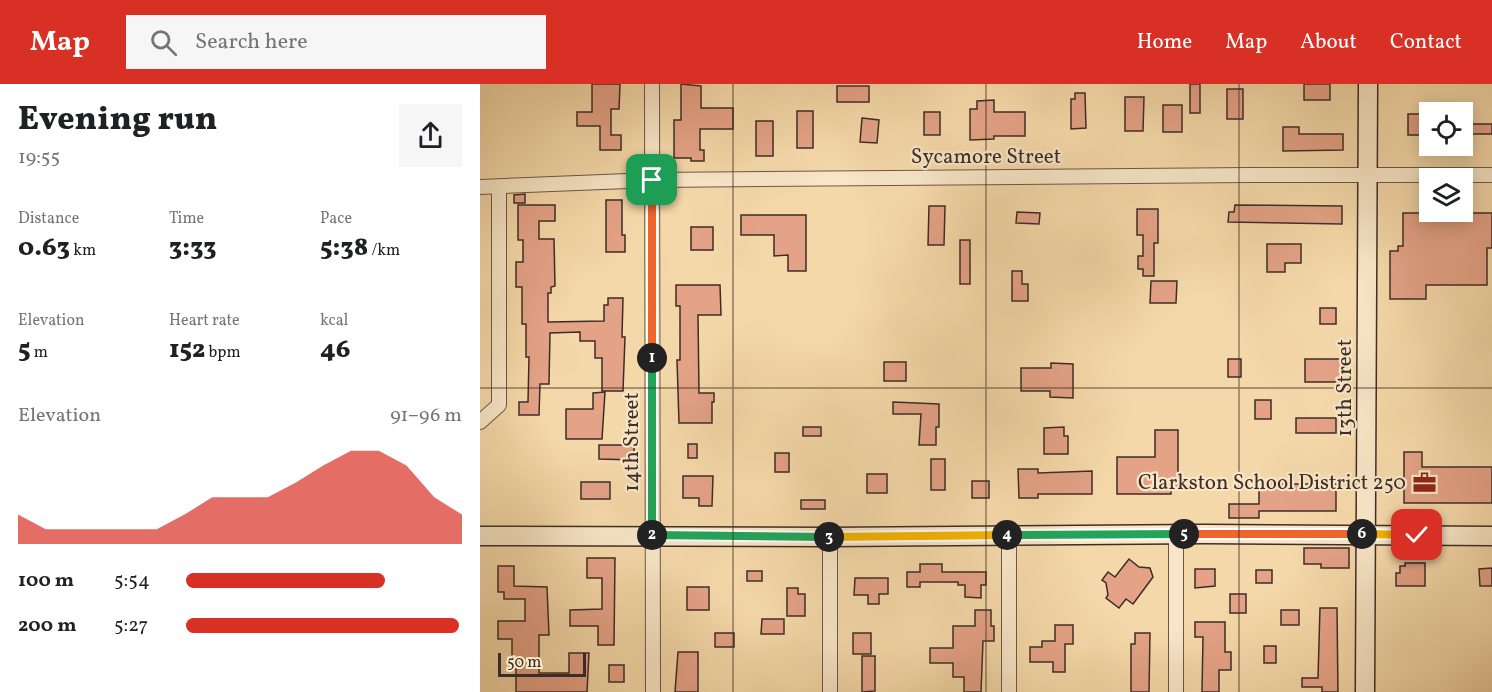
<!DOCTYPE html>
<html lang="en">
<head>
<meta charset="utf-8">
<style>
	:root { --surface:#fff; --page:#f6f6f6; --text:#202124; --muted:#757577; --accent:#d93025 }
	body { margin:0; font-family:Vollkorn,serif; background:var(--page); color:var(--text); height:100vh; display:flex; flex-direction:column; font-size:22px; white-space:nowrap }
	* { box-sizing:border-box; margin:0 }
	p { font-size:20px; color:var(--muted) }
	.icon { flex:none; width:33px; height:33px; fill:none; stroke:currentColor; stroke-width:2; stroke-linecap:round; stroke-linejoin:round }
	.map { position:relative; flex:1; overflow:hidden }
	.details { display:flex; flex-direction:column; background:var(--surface); width:480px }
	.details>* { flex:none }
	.buttons { position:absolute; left:939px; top:18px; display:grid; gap:12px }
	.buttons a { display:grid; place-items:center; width:54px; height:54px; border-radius:0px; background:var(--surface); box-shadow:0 3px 15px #0003; font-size:30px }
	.scale { position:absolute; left:18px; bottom:15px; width:88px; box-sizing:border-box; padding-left:6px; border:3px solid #3d2d27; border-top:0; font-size:16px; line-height:21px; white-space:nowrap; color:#3d2d27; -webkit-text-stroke:4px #f8e6c7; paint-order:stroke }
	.pin { position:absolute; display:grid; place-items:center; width:51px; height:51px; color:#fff; margin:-26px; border-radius:12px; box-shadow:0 3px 9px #0006 }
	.km { position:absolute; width:30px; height:30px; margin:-15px; border-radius:50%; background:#222; color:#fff; font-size:16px; line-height:30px; text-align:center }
	.round { display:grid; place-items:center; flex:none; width:63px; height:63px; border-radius:0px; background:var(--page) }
	.summary { display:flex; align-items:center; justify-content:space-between; height:102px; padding:0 18px }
	h1 { font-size:33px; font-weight:800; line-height:45px }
	.figures { display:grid; grid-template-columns:repeat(3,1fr); gap:9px; height:102px; padding:6px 18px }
	.figures div { display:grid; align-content:center }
	.figures b { font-size:26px; font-weight:800 }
	.figures small { font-size:16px; font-weight:400 }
	.figures p { font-size:16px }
	.chart { height:168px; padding:12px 18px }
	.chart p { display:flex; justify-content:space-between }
	.chart svg { width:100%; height:108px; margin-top:6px; fill:var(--accent); opacity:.7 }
	ul { padding:0 18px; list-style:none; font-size:20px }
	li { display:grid; grid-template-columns:96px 72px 1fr; align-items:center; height:45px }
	li i { height:15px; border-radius:8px; background:var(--accent) }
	header { display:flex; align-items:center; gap:36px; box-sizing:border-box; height:84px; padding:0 30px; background:var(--accent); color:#fff }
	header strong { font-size:28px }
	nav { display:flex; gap:33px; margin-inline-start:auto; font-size:21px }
	.search { width:420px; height:54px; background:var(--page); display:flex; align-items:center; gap:15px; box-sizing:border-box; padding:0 21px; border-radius:0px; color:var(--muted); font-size:22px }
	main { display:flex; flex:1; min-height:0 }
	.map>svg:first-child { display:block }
</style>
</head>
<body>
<header>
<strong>Map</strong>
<div class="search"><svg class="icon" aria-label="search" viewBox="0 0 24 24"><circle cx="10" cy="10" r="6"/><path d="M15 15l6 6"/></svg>Search here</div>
<nav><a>Home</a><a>Map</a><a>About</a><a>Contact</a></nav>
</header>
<main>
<section class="details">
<div class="summary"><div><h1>Evening run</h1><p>19:55</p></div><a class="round"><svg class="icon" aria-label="share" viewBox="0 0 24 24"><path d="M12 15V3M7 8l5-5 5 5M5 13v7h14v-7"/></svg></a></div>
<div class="figures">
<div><p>Distance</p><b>0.63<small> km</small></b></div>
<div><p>Time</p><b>3:33</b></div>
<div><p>Pace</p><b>5:38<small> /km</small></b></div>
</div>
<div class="figures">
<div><p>Elevation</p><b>5<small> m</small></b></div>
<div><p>Heart rate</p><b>152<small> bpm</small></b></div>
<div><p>kcal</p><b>46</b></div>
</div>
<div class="chart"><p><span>Elevation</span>91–96 m</p>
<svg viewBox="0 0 160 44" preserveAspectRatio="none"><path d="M0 44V32L10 38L20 38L30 38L40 38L50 38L60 32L70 25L80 25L90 25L100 19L110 12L120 6L130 6L140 12L150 25L160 32V44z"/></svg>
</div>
<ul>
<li><b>100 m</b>5:54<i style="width:72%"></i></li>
<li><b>200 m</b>5:27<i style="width:99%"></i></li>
</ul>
</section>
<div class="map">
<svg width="1012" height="608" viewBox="0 0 1012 608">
	<rect width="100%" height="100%" fill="#f5d8a9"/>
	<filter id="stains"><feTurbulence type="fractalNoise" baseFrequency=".00333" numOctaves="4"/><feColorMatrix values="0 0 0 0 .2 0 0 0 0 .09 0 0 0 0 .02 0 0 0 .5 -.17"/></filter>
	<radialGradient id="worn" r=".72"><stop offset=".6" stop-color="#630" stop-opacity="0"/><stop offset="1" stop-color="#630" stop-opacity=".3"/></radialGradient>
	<g fill="#e4a286" stroke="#3d2d27" stroke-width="1.5">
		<path d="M112,0H140L139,25H131V51H141V66H120V42H97V28H112Z"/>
		<path d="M201,0L221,2V24H253V45H220V66H224V77H211V74H194V36H201Z"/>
		<rect x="710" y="0" width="10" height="29"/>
		<rect x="824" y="0" width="26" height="16"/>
		<rect x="357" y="2" width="32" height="16"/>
		<rect x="747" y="5" width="16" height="30"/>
		<path d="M595,9H605L606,44L591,45V15H595Z"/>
		<path d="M645,13H664L663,47H645Z"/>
		<path d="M514,16V28H545V52H514V55L490,56V25H497V17Z"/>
		<rect x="683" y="21" width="19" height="27"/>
		<rect x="317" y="27" width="16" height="37"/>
		<rect x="444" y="28" width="16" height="23"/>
		<rect x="928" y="30" width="16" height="21"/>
		<path d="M382,34L399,36L397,59L380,58Z"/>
		<rect x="276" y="37" width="17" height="35"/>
		<path d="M982,40H1012V50H992V59H982Z"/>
		<path d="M803,43H819V50H863V66L803,67Z"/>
		<path d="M45,110V119H34V111Z"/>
		<path d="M126,116H142V151H145V168H126Z"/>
		<path d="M38,121H75V137H59V155H74L75,202L71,203V209H68V238L124,237V221H128V214H143L142,253H145L143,307H122V274H115V257H100V248L70,249L69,300H60L59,331H39V318H48L49,273H46V240H42V203H36V178H43V156H38Z"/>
		<path d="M755,121L862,122V140L748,138L749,128H754Z"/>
		<path d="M449,122H465L464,161H448Z"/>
		<path d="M657,125H678V159H674V192H663V185H658V172H663V151H657Z"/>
		<path d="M537,128L560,129L559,140L536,139Z"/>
		<path d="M923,129H1012V164H1007V201H946V215H910V167H918V162H923Z"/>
		<path d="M261,131H326V187H308V171L294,172V151H261Z"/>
		<rect x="211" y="143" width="22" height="23"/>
		<rect x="480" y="156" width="10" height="44"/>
		<path d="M787,160H821V179H805V188H787Z"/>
		<path d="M532,187H542V200H548V217H532Z"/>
		<path d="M671,197H697L696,219H670Z"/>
		<path d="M196,201H240L241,231H218L219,309H234V318H232V339H199L197,276H200V222H196Z"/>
		<rect x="840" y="224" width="16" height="16"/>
		<rect x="748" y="275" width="13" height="18"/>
		<rect x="825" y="275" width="37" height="23"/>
		<rect x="404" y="278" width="22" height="19"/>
		<path d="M571,279L593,280V314L570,313V307H541V284H571Z"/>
		<path d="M125,308L122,355H86V325H113V309Z"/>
		<rect x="775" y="316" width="16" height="19"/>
		<path d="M413,318L459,320V343H456V361H439L441,330H413Z"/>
		<rect x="816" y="334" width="40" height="15"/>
		<rect x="323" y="343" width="18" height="9"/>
		<path d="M584,343V352H588V370H564V344Z"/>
		<path d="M675,346H698V403H691V410H637V373H675Z"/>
		<rect x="208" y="360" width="9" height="14"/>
		<path d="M119,361H154V376L119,375Z"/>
		<path d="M924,368H942V383H1012V419H924Z"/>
		<rect x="295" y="369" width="14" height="19"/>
		<rect x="451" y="375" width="14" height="31"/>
		<path d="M538,385H558V389L612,387V410H558V414H539Z"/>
		<rect x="387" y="390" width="20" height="19"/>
		<path d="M203,392H233L232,422H219V414H203Z"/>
		<rect x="492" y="397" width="17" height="17"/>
		<rect x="101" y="398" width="29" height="17"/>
		<path d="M779,398H798V400H856V427H779V434H749V420H779Z"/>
		<rect x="321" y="416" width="24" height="9"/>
		<path d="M824,464H869V484H841V480H824Z"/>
		<path d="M107,474H135L134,561H118V542H90V526L122,525V494H107Z"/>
		<path d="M649,475L659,483L670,484L673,493L653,520L646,515L639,524L626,514L628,511L626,499L622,496L628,488L635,493Z"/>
		<path d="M925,479H945V502H916V489H920V482H925Z"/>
		<path d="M440,480H462V488H506V501H501V514L485,513V501H478V498H440V503H427V488H440Z"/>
		<path d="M18,482H34V502L67,503L69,551H59V589H89V569H109L107,608H36V585H32V555H18V537H45V515H24V508H18Z"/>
		<path d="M1012,484V502H1000L999,485Z"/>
		<path d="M715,485H735V502L715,504Z"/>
		<rect x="776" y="486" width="16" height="13"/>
		<rect x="267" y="487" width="15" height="10"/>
		<path d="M375,494H408V510H399V520H388V511H374Z"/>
		<rect x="207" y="503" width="22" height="23"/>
		<path d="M307,504H318V510H325V532H307Z"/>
		<rect x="750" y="510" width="16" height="19"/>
		<path d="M840,524H857L858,608H842V603H822V594H838Z"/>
		<path d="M495,526H511V542H514V557H503L501,608H484V593H473V579H450V564H473V542H495Z"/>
		<rect x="801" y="526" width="18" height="15"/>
		<path d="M282,535H304V550H281Z"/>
		<path d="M715,538H745V568H751V586H739V608H722L723,553H715Z"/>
		<path d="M575,541H593V560H585V588H573V578H550V563H562V557H575Z"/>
		<rect x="235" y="549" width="19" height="14"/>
		<rect x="373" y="549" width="18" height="21"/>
		<path d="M655,549H670L669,608H651V560H655Z"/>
		<rect x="784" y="562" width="12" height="17"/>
		<path d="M198,568H218V608H195Z"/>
		<path d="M382,572H395V607L382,608Z"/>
		<rect x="129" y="581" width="15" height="17"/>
	</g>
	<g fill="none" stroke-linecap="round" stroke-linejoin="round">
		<defs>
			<g id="street">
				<path d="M172,0L173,608"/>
				<path d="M0,103L173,96L769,91H1012"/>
				<path d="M0,338L19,321V103"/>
				<path d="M529,451V608"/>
				<path d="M350,608V453"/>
				<path d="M696,608V450"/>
			</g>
			<g id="secondary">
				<path d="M0,452L350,453L725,450L1012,452"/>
				<path d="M885,608L888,0"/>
			</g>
		</defs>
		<use href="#street" stroke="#6b5848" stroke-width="16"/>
		<use href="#secondary" stroke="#3d2d27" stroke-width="21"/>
		<use href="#street" stroke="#f8e6c7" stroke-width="14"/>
		<use href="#secondary" stroke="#f8e6c7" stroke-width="18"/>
	</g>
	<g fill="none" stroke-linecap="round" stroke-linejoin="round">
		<defs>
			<path id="split-1" d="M172,274V96"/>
			<path id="split-2" d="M172,451V274"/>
			<path id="split-3" d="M172,451L349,453"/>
			<path id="split-4" d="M349,453L527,451"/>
			<path id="split-5" d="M527,451L704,450"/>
			<path id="split-6" d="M704,450H882"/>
			<path id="split-7" d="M882,450L937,451"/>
		</defs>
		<use href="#split-1" stroke="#fff" stroke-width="12"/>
		<use href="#split-2" stroke="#fff" stroke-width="12"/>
		<use href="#split-3" stroke="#fff" stroke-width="12"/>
		<use href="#split-4" stroke="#fff" stroke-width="12"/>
		<use href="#split-5" stroke="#fff" stroke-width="12"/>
		<use href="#split-6" stroke="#fff" stroke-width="12"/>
		<use href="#split-7" stroke="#fff" stroke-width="12"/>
		<use href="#split-1" stroke="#f0652b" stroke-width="8"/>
		<use href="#split-2" stroke="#22a559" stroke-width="8"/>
		<use href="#split-3" stroke="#22a559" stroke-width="8"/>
		<use href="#split-4" stroke="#f5b400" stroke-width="8"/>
		<use href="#split-5" stroke="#22a559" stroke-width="8"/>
		<use href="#split-6" stroke="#f0652b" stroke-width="8"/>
		<use href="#split-7" stroke="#f5b400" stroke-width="8"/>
	</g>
	<path fill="none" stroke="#3d2d27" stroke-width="1.5" stroke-opacity="0.55" d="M253,0V608M506,0V608M759,0V608M0,304H1012"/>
	<defs>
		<symbol id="office-bare" viewBox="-9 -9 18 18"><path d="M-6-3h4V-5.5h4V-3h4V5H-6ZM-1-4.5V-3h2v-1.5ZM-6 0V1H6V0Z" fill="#8f2418" stroke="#f8e6c7" stroke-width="2.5" paint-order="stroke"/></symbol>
	</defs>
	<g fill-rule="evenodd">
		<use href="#office-bare" x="928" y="382" width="33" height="33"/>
	</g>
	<g text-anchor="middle" stroke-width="4.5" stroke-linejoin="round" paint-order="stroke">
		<g font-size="21" fill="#3d2d27" stroke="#f8e6c7">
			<text x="506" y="79">Sycamore Street</text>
			<text transform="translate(864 304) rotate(-90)" y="7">13th Street</text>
			<text transform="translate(151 358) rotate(-90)" y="7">14th Street</text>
		</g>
		<g font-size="21" fill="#3d2d27" stroke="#f8e6c7" text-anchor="end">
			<text x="926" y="405">Clarkston School District 250</text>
		</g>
	</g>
	<rect width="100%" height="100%" filter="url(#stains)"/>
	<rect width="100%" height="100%" fill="url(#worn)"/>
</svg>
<div class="buttons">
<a><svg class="icon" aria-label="locate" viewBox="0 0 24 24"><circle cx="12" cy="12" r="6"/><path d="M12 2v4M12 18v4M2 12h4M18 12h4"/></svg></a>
<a><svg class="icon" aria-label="layers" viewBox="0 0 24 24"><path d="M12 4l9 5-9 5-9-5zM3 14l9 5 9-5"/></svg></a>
</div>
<div class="scale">50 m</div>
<div class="pin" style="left:172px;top:96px;background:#1e9e55"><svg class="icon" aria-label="arrive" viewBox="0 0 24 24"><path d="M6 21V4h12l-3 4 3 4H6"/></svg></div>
<div class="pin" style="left:937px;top:451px;background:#d93025"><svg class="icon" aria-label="check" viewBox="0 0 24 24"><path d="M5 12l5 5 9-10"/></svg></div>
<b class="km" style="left:172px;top:274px">1</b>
<b class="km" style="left:172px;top:451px">2</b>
<b class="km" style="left:349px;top:453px">3</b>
<b class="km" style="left:527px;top:451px">4</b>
<b class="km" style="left:704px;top:450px">5</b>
<b class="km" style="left:882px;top:450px">6</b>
</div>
</main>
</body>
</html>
